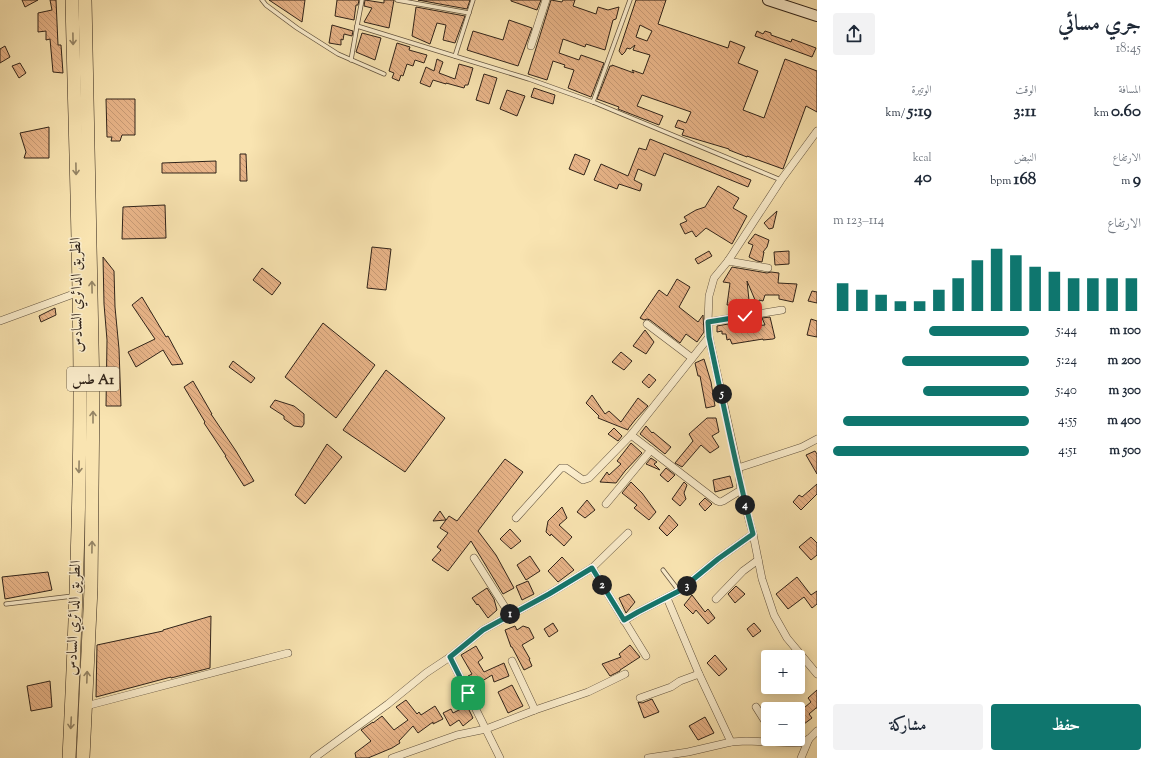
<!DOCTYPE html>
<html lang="ar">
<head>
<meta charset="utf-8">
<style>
	:root { --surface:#fff; --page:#f2f2f3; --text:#1f2937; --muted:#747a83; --accent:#0f766e }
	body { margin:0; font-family:"Sorts Mill Goudy",Amiri,serif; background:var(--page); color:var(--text); direction:rtl; height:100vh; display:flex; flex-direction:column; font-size:15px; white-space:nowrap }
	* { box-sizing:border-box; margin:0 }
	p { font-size:13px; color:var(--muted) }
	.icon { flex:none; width:22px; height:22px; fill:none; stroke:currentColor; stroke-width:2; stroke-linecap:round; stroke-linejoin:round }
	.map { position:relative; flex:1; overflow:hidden; direction:ltr }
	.side { display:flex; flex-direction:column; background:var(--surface); width:340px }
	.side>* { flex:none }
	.tools { position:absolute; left:761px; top:650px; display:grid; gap:8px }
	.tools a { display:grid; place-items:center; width:44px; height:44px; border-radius:4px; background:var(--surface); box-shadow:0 2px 10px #0003; font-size:20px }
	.pin { position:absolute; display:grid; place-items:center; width:34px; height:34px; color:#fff; margin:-17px; border-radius:8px; box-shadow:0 2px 6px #0006 }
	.km { position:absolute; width:20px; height:20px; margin:-10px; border-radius:50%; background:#222; color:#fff; font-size:11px; line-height:20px; text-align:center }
	.round { display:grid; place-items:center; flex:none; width:42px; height:42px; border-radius:4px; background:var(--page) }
	.head { display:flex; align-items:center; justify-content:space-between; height:68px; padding:0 16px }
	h1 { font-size:22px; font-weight:700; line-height:30px }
	.figures { display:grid; grid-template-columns:repeat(3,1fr); gap:6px; height:68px; padding:4px 16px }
	.figures div { display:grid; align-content:center }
	.figures b { font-size:17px; font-weight:700 }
	.figures small { font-size:11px; font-weight:400 }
	.figures p { font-size:11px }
	.chart { height:112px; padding:8px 16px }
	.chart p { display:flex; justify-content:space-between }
	.chart svg { width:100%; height:72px; margin-top:4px; stroke:var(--accent); stroke-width:6 }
	.button { display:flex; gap:8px; margin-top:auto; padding:8px 16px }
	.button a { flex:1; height:46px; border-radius:4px; background:var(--accent); color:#fff; font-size:16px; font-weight:700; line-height:46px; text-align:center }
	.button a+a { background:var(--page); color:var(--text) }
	ul { padding:0 16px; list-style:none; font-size:13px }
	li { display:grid; grid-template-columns:64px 48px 1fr; align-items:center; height:30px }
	li i { height:10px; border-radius:5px; background:var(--accent) }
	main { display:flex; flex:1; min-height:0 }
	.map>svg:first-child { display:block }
</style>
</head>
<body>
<main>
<section class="side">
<div class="head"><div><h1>جري مسائي</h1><p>18:45</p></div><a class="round"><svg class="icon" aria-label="share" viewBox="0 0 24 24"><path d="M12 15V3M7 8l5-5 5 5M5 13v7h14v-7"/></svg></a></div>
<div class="figures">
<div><p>المسافة</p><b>0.60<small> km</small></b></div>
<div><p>الوقت</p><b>3:11</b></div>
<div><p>الوتيرة</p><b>5:19<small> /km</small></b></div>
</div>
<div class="figures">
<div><p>الارتفاع</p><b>9<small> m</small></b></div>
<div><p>النبض</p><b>168<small> bpm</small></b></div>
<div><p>kcal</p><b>40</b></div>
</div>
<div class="chart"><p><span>الارتفاع</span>114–123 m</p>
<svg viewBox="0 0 160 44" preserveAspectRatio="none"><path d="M5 44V27M15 44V31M25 44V34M35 44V38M45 44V38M55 44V31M65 44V24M75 44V13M85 44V6M95 44V10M105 44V17M115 44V20M125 44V24M135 44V24M145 44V24M155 44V24"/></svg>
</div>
<ul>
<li><b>100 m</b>5:44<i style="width:51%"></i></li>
<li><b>200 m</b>5:24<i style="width:65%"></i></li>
<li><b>300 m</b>5:40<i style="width:54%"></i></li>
<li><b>400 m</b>4:55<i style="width:95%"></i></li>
<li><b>500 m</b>4:51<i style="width:100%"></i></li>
</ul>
<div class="button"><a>حفظ</a><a>مشاركة</a></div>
</section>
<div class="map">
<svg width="817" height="758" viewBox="0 0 817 758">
	<defs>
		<pattern id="building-back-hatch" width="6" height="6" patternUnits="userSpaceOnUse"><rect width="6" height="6" fill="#e8b488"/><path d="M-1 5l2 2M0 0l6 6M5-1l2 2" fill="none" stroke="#c79a75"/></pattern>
	</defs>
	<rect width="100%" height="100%" fill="#f9e4b1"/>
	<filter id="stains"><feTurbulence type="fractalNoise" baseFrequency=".005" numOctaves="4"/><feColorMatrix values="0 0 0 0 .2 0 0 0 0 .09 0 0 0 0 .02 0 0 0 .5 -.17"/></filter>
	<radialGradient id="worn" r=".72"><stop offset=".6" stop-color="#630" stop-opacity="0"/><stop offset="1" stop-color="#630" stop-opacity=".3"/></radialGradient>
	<g fill="url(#building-back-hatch)" stroke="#302319" fill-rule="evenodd">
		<path d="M22,0H38L25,7Z"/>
		<path d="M50,0H56L58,45H61L63,73L53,72L50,39L46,40V31L38,32V13L52,10Z"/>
		<path d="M269,0H305L302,22Z"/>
		<path d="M337,0H359L358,5H356L354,20L335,16Z"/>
		<path d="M365,0L384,3V0H394L389,28L364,22L372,8L364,6Z"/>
		<path d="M418,0H470L467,9Z"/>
		<path d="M511,0H541L537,10L511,1Z"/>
		<path d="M551,0L562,2L563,0H575L573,6L596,14L598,7L608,10L619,7L616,19L613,20L605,50L586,44L585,47L563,39L559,53L579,60L581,55L604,63L591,97L568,88L574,70L564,67L565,65L553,61L547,80L528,74Z"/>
		<path d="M636,0H666L658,24L728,48L730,41L745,47L738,63L758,71L743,110L764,118L785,59L817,71V112L806,106L783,169L747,156V157L729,150V149L682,135L684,130L675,127L678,120L686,123L691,112L642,95L637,106L663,116L659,125L618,109L619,107L597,99L610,66H612V65L634,73L632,70L643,74L650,55L633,50L635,45L630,49L627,48L625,52L622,55L619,51ZM640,25L652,31L647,41L636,37Z"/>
		<path d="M416,7L465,16L455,43L443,40L446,25L437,23L430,44L412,36Z"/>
		<path d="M509,20L532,28L518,66L467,50L473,31L503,40Z"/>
		<path d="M332,25L353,31L352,36L344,34L343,40L341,39V45L329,43Z"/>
		<path d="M757,31L763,34L765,31L771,33V35L791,42L792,39L816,48L812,57L755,36Z"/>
		<path d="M362,33L381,38L375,60L356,52Z"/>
		<path d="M397,43L410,47L409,50L427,55L424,63L415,60L413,66L407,64L403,76L401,75L399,81L392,78L394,73L389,71Z"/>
		<path d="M5,46L10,57L0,63V49Z"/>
		<path d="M437,59L443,62L439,73L455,79L459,64L473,68L468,85H465L464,88L446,83V84L433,80L430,87L420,83L426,67L434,71Z"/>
		<path d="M20,63L26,73L19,78L12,66Z"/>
		<path d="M484,74L497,78L489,104L476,100Z"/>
		<path d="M534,88L555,95L553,104L531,97Z"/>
		<path d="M507,90L525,96L517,116L500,109Z"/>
		<path d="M106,99H135V135H122L120,141H111L112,137H107Z"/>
		<path d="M49,127V158H24L26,152L20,133Z"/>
		<path d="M650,139L751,180L748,187L664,153L655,176L638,169L634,180L642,184L640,191L619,184L617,189L594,180L601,164L628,176L639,148L646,150Z"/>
		<path d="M240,154H246L247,181H240Z"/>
		<path d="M575,154L590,160L584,175L569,169Z"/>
		<path d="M216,161V173H162V163Z"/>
		<path d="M718,186L739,198L733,208L747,216L732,244L706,228L696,237L692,231L685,234L680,224L687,221L684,217L696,210L705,207Z"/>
		<path d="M165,205L166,238L122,239L123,207Z"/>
		<path d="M777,211L773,228L769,229L764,223Z"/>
		<path d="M755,234L769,240L767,247L763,252H764L762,262L757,261L749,257L753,245L748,243Z"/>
		<path d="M372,247L391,249L386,290L367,288Z"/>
		<path d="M709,251L712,256L698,264L695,259Z"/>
		<path d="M789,251V264L775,265L774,252Z"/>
		<path d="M103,257L114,271L115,307L119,349L121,406H106L107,340L104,304Z"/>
		<path d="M732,267L767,273L771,272L779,273L778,283L797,284L793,302L779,299V295H765L763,301L759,300L758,307L747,281L750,310L730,313L731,305H727L730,283L723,282Z"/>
		<path d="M262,268L281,283L272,295L253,280Z"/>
		<path d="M677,279L690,287L679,307L698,322L703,315L704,332L697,342L686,334L680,343L650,320L647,319L644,320L640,318L659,290L667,296Z"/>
		<path d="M812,291L817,292V303L808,301Z"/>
		<path d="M142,297L166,337L168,336L183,364L172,365L163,350L136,367L128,352L155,339L132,305Z"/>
		<path d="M55,308L56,315L41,322L39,316Z"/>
		<path d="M770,317L775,338L773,339L763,340V339L732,344L730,339L727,340L726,334H722V331L717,332V326L751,320L752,326L765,325L762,318Z"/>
		<path d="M811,319L817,321V337L807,335Z"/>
		<path d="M323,323L375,365L336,418L285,377Z"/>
		<path d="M645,330L654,342L646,354L633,346Z"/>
		<path d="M621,352L632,361L624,370L612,362Z"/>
		<path d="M704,359L711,382L715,406L706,408L700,376H698L695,363Z"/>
		<path d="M233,361L255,378L251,383L229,367Z"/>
		<path d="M386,370L445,418L405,472L343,430Z"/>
		<path d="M649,374L656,380L649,388L642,382Z"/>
		<path d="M193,381L212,414H211L236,451L254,481L244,486L225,456H226L204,423L205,422L184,387Z"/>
		<path d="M592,395L605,414L609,411L621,422L638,398L648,406L635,420L628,429V430L598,418L599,416L586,403Z"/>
		<path d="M275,400L294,406L304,414V424L302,427L294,426L284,419V416L270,407Z"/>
		<path d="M707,418H716L719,432L712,436L719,447L710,453L701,445L682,467L675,463L693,441L689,434Z"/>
		<path d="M646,426L652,433L653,432L671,447L665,454L640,434Z"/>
		<path d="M614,428L622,436L618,441L608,434Z"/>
		<path d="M631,443L642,453L625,471L616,483L600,482L607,472L609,475L621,464L617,461Z"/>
		<path d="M327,444L342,457L305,504L295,495Z"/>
		<path d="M815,451L817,454V474L806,455Z"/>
		<path d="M651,458L657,462L654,464L660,470L646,464Z"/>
		<path d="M505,459L523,472L478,531L496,555L514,588L503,594L471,541L448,571L432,560L441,550L437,547L448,533L440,528L449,516L457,521Z"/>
		<path d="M666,468L675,475L668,482L660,475Z"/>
		<path d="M730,476L733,487L715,492L713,480Z"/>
		<path d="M631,482L642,493L656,512L649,520L634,508L637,505L622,493Z"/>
		<path d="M684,482L687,485L684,493L686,499L680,506L672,499Z"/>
		<path d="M817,484V494L801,510L793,502L799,495L802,497Z"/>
		<path d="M705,498L712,504L705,511L699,504Z"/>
		<path d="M587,500L595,510L585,518L577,512Z"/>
		<path d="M562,507L567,518L559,525L572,537L564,546L551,534L550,536L546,532L548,521Z"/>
		<path d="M440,511L446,520L433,521Z"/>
		<path d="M669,515L678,525L667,536L659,528Z"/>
		<path d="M510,529L521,541L511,549L500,539Z"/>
		<path d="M811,537L817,543V555L811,560L799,547Z"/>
		<path d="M530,556L540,571L526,580L517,565Z"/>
		<path d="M562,557L574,570L558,582L548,571Z"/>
		<path d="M48,572L52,590L5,599L2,577Z"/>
		<path d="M797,577L811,595L817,591V604L812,608L804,597L788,609L776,594Z"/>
		<path d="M528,581L534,594L522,600L516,586Z"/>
		<path d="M736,586L745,594L735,603L728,594Z"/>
		<path d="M487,588L494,599L497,610L488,618L478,604L477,605L472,598Z"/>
		<path d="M629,594L635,602L626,613L619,598Z"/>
		<path d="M692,595L705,612L708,609L715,618L708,624L696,610L693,614L684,605Z"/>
		<path d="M211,616L210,668L171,678V677L96,697L97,645L163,631V630Z"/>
		<path d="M553,623L558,631L549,637L544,629Z"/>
		<path d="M754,623L761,631L753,637L747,629Z"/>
		<path d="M515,626L517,630L523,626L529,628L534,638L522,645L530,659H529L532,666L524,670L512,647H511L505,630Z"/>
		<path d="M630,645L640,657L620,670V671L610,676L602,664L621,657L619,654Z"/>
		<path d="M476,646L483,658L478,662L484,672L504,663L509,676L494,682L492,675L474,686L468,676L472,674L461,655Z"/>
		<path d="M715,655L727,669L719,676L707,663Z"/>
		<path d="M50,681L52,707L31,711L27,686Z"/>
		<path d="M512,685L523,706L508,713L498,692Z"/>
		<path d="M817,690V708H816L809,714L812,718L804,724L798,717V713L811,702L808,698Z"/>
		<path d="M652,699L659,712L644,718L638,702L642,703Z"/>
		<path d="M406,700L417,714L419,712L421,715L435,706L443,719L433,724V722L418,733L413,726L399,741L400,743L392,748L368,758H356L355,753L371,741L361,730L373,722V723L382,716L394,730L408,720L396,707Z"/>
		<path d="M467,706L473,718L463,726L459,720L450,726L443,713L451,709L453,713Z"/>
		<path d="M705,717L714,733L698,740L689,726Z"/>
	</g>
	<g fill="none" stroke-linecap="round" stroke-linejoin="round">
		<defs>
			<g id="lane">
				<path d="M262,0L266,5L297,28L338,54L384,74"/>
				<path d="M397,0L469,13"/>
				<path d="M357,26L529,79L593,102L781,180"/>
				<path d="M455,56L473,0"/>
				<path d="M351,60L357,26L362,0"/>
				<path d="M593,102L630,0"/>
				<path d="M663,570L679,591"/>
				<path d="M6,604L73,596"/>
			</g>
			<g id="street">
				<path d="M531,46L546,0"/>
				<path d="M817,131L781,180L728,261L714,278L709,296L708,322L709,337L738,468L741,490L753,534L762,579L774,615L787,638L817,674"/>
				<path d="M728,261L768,268"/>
				<path d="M0,321L79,292"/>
				<path d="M708,322L782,310"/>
				<path d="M647,324L692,358"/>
				<path d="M631,435L717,501L720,502L723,501L741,490"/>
				<path d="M738,468L802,447L817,439"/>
				<path d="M606,504L651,450"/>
				<path d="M516,518L561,468H566L583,480L589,478L631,435L709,337"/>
				<path d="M474,558L510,615"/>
				<path d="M592,568L646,656"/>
				<path d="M667,598L699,674L731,742"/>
				<path d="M716,599L743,571L758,560"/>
				<path d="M624,621L638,612L679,591L718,559L753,534"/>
				<path d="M450,657L500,758"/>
				<path d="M512,661L535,710"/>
				<path d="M640,698L671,687L680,681L699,674"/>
				<path d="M86,706L288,653"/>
				<path d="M756,707L768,726"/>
				<path d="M314,758L388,704L426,673L450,657L483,630L549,594L592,568L628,533"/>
				<path d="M392,758L457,735L486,729L535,710L588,692L625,674"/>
				<path d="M648,758L688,752L731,742L746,741L799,743L809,739L817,731"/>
				<path d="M801,758L809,739"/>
			</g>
			<path id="secondary" d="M768,0L817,16"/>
			<g id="highway">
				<path d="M69,758C75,636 80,514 80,392C80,262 75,131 72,0"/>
				<path d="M83,758L91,588L93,393L85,0"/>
			</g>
		</defs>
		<use href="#lane" stroke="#62533f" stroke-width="5"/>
		<use href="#street" stroke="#62533f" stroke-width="8"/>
		<use href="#secondary" stroke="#302319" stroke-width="12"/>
		<use href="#highway" stroke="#302319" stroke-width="14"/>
		<use href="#lane" stroke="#fbedcc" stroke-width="3.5"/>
		<use href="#street" stroke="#fbedcc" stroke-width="7"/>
		<use href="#secondary" stroke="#fbedcc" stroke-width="10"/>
		<use href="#highway" stroke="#f9e4b1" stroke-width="13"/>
	</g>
	<defs><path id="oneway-shaft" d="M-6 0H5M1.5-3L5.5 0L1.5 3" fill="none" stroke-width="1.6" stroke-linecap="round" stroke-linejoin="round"/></defs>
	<g stroke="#948465">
		<use href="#oneway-shaft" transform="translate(73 39) rotate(89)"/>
		<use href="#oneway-shaft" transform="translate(76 169) rotate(89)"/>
		<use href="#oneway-shaft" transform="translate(92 287) rotate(-91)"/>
		<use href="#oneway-shaft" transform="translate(93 417) rotate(-90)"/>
		<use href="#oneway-shaft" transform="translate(79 467) rotate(91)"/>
		<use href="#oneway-shaft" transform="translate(92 547) rotate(-89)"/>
		<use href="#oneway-shaft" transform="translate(87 677) rotate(-88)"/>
		<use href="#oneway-shaft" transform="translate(71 723) rotate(93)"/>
	</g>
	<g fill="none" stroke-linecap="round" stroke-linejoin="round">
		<defs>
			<path id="route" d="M468,693L450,657L483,630L549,594L592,568L624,620L638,612L679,591L718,559L753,534C736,469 723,402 709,337L708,322L745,316"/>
		</defs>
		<use href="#route" stroke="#fff" stroke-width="8"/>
		<use href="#route" stroke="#0f766e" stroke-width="5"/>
	</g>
	<g text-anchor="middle" stroke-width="3" stroke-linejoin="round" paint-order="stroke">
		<rect fill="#fbedcc" stroke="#6d604f" stroke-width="1" x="67" y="367" width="52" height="24" rx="3"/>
		<g font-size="14" font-weight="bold" fill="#302319">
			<text x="93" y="384">طس A1</text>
		</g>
		<g font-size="15" fill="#302319" stroke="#fbedcc">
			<text transform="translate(76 295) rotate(-91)" y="5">الطريق الدائري السادس</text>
			<text transform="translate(73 618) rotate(-88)" y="5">الطريق الدائري السادس</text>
		</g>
	</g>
	<rect width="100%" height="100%" filter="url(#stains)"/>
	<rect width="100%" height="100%" fill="url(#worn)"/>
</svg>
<div class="tools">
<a>+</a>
<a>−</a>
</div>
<div class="pin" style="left:468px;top:693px;background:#1e9e55"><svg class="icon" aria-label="arrive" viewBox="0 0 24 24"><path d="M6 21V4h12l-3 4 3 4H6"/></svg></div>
<div class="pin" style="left:745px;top:316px;background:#d93025"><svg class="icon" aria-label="check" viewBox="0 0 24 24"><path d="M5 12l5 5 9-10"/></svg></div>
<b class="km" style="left:510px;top:614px">1</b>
<b class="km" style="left:602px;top:585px">2</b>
<b class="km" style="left:687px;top:586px">3</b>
<b class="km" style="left:745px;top:505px">4</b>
<b class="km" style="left:722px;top:394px">5</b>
</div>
</main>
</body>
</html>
